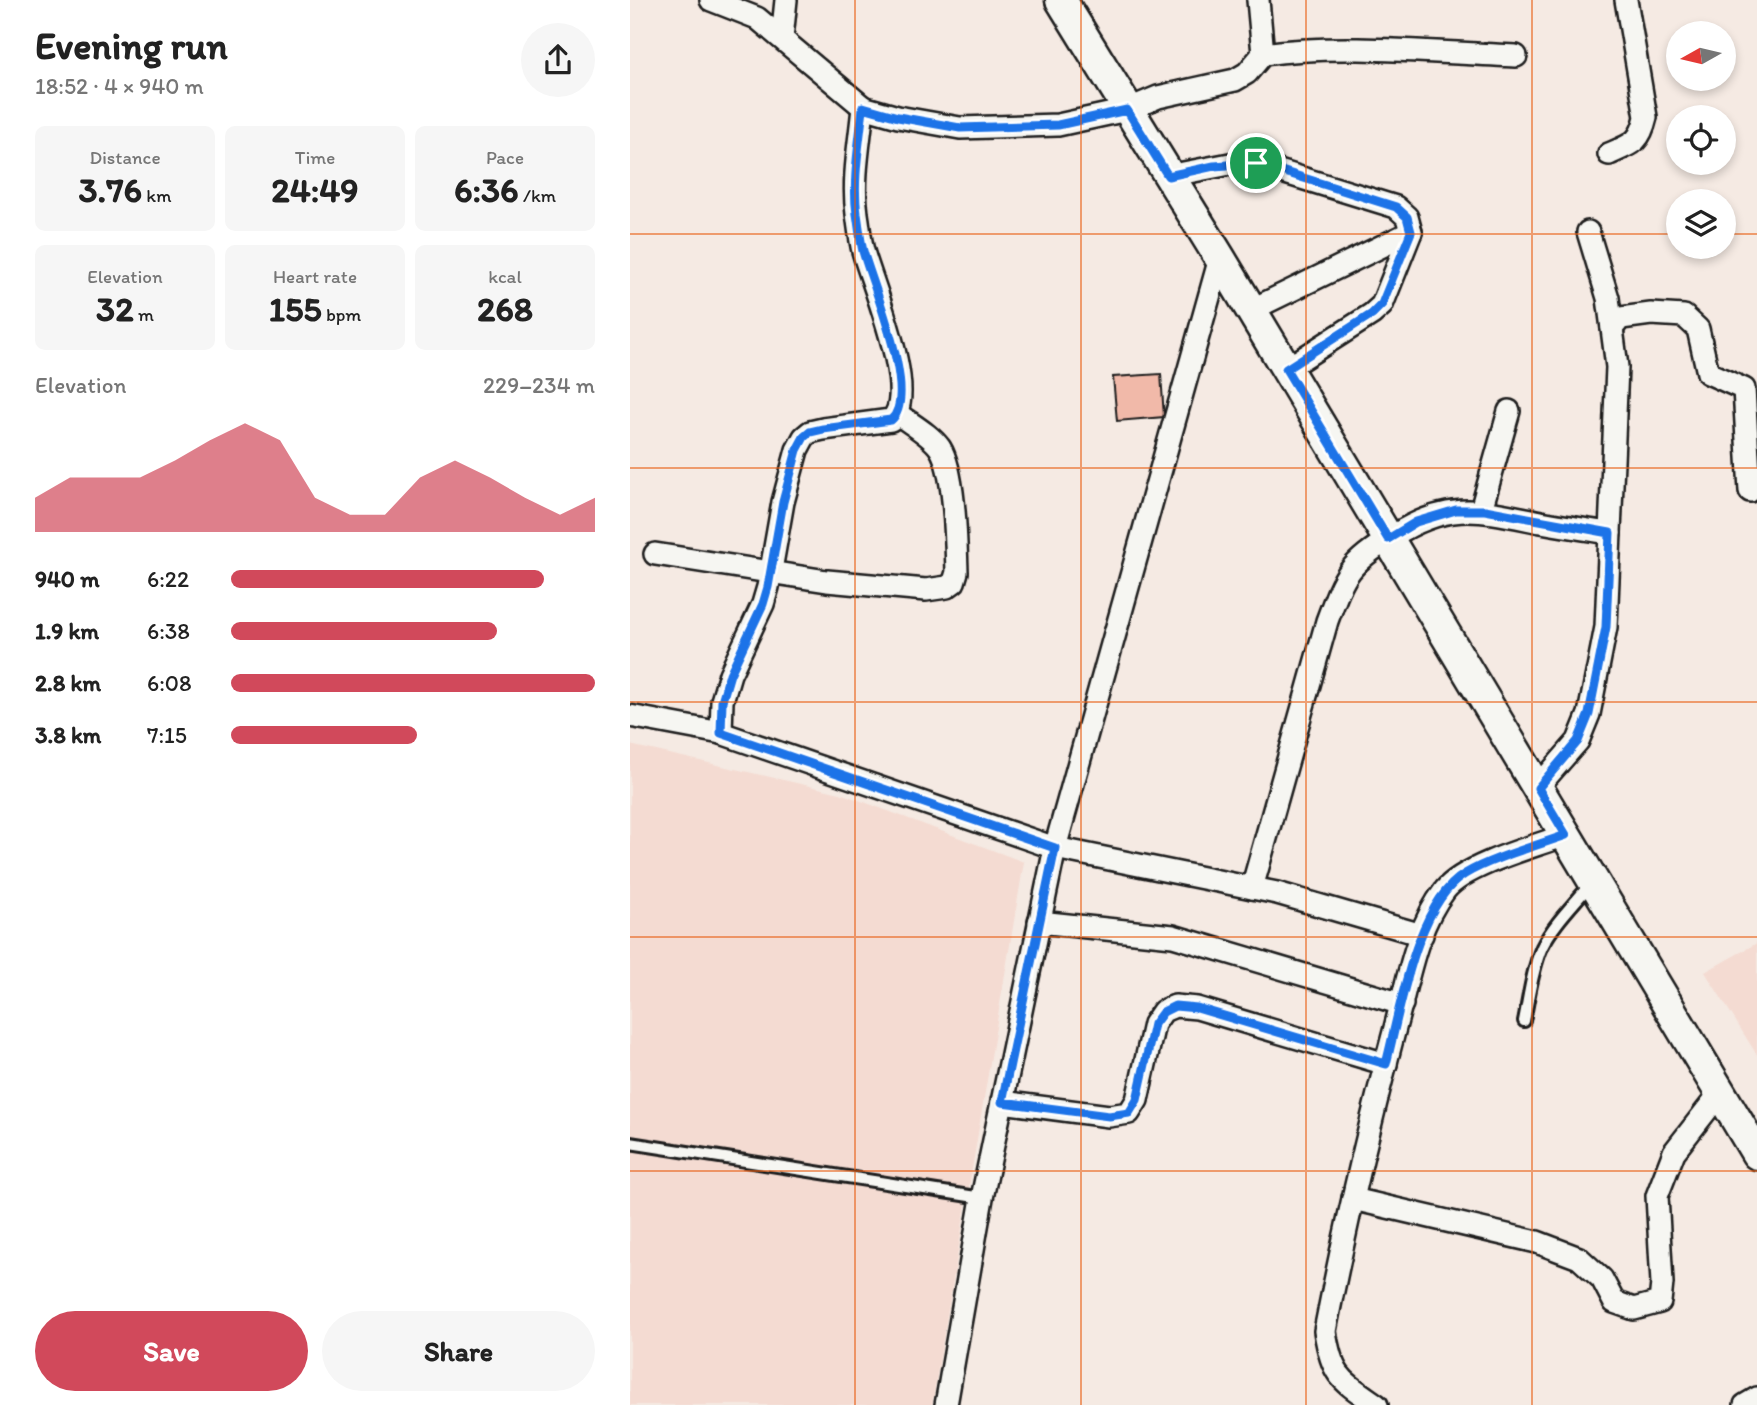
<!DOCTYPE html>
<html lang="en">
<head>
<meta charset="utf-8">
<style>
	:root { --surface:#fff; --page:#f6f6f6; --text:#222; --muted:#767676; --accent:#d1495b }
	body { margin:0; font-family:Itim,sans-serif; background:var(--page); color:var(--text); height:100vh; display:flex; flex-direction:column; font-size:26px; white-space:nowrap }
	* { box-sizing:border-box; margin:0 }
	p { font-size:23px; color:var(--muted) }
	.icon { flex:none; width:38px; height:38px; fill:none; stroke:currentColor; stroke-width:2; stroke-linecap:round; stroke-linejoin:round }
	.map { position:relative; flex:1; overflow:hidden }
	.drawer { display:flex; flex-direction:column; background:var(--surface); width:630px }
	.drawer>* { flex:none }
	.needle { width:46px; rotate:262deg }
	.fabs { position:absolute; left:1036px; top:21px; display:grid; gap:14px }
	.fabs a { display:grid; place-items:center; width:70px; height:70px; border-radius:50%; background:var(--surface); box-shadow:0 4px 10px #0003; font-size:35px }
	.pin { position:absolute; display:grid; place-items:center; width:60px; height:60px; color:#fff; margin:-30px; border:4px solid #fff; border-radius:50%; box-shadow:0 2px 7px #0007 }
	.round { display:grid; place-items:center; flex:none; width:74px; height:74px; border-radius:37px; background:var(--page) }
	.head { display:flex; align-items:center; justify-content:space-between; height:119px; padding:0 35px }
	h1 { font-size:38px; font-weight:700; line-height:52px }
	.metrics { display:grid; grid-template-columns:repeat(3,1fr); gap:10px; height:119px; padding:7px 35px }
	.metrics div { display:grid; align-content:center; border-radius:10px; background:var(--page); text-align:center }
	.metrics b { font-size:35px; font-weight:700 }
	.metrics small { font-size:19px; font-weight:400 }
	.metrics p { font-size:19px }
	.chart { height:196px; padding:14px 35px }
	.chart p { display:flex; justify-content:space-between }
	.chart svg { width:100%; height:126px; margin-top:7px; fill:var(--accent); opacity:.7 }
	.action { display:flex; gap:14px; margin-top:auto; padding:14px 35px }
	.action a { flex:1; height:80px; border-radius:42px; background:var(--accent); color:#fff; font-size:28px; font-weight:700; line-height:80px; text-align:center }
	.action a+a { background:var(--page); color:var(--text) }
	ul { padding:0 35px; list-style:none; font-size:23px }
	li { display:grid; grid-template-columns:112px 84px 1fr; align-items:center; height:52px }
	li i { height:18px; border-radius:9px; background:var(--accent) }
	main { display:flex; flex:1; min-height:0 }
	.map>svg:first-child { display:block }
</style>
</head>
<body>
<main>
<section class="drawer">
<div class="head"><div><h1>Evening run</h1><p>18:52 · 4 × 940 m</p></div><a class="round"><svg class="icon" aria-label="share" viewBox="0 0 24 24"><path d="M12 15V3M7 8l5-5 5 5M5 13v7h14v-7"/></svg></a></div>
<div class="metrics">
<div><p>Distance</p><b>3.76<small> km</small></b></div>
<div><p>Time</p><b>24:49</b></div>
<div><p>Pace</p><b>6:36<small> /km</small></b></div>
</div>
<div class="metrics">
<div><p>Elevation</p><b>32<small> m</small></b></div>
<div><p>Heart rate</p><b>155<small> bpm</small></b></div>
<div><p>kcal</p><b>268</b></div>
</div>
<div class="chart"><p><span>Elevation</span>229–234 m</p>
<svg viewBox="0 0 160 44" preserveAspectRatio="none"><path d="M0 44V32L10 25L20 25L30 25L40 19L50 12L60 6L70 12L80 32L90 38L100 38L110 25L120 19L130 25L140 32L150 38L160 32V44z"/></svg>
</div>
<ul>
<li><b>940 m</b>6:22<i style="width:86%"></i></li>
<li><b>1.9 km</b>6:38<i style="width:73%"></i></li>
<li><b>2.8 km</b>6:08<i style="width:100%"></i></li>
<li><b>3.8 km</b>7:15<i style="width:51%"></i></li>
</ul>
<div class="action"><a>Save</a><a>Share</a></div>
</section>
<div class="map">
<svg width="1127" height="1405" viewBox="0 0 1127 1405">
	<rect width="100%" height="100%" fill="#f5eae3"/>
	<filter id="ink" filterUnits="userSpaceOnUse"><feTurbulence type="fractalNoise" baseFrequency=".0143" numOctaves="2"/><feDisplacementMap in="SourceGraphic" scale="14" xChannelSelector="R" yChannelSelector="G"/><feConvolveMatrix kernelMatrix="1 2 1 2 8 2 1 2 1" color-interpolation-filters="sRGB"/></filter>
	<g filter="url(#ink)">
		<g fill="#f4dbd2">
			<path d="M0,745L210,793L394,862L302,1405H0Z"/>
			<path d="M1127,943V1055L1075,972Z"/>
		</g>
		<path fill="#f1b9a9" stroke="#1c1c1c" stroke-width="2" d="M531,374L534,417L487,421L483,377Z"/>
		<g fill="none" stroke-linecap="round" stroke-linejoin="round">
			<defs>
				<g id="lane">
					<path d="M894,1021C899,997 902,970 912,947C924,923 945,903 962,882"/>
					<path d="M0,1143L352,1198"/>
				</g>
				<g id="street">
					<path d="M81,0L127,18L233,107L268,117L330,128L428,125L497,110L528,97L605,80L617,73L633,54C712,43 806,53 886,56"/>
					<path d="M628,0L633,54"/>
					<path d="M152,38L156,0"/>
					<path d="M979,154C1002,144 1010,143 1016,117L996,0"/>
					<path d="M538,176L605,163L626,164L766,207L777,217L781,232L752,305L742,314L656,369"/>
					<path d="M621,310L781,232"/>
					<path d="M982,328L991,318L1021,314L1054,316L1068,329L1078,373L1114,389L1120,491"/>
					<path d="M851,510L879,411"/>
					<path d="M25,554L197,581L296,590L317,587L324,582L327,572C326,542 325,472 310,448C301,435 281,424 268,414"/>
					<path d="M0,716L91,733L425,848L647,893L792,935"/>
					<path d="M91,733L92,701L100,674L133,604L138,587L153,502L167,450L174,437L180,432L193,429L261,420C290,396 242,284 233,251C230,239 229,226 227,214C222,179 230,141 233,107"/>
					<path d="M907,788L948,741L959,714L976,627L987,367L978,298L958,232"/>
					<path d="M622,888L697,621C715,572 718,565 763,536C819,500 851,510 911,522C934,526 957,530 980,533"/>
					<path d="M409,922L543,936L772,1004"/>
					<path d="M372,1102L479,1116L499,1113L507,1100L524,1024L533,1011L545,1006L567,1008L756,1064"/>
					<path d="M723,1199L907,1242L949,1258L972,1279L984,1302L1004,1309L1030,1302L1032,1283L1027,1196L1044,1152L1090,1093"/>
					<path d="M316,1405L352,1198L425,848L590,258"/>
					<path d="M747,1405C711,1380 702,1377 695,1331C715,1228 739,1126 766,1024C778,980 786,927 815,890C835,865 905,846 936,835"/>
					<path d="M1115,1405L1127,1398"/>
				</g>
				<path id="secondary" d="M431,0L590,258L1127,1154"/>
			</defs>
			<use href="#lane" stroke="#1c1c1c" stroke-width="16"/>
			<use href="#street" stroke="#1c1c1c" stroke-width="26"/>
			<use href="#secondary" stroke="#1c1c1c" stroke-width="35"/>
			<use href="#lane" stroke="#f6f6f2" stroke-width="10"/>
			<use href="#street" stroke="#f6f6f2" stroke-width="21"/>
			<use href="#secondary" stroke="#f6f6f2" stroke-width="30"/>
		</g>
	</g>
	<g fill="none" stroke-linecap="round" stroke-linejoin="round" filter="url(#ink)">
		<defs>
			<path id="route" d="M233,107L268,117L330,128L428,125L497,110L538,176L584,166L626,163L766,207L777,217L781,232L752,304L742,314L656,369L758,539L786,522L826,510H855L980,533L976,627L959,714L948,741L908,788L936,835C906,846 861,858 835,874C786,903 770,1011 756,1064L567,1008L545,1006L533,1012L524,1024L507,1100L499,1113L479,1116L372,1102L425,848L91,733L92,701L100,674L133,604L138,587L153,502L167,450L174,437L180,432L193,429L261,420C290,396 242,284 233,251C230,239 229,226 227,214C222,179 230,141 233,107Z"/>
		</defs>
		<use href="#route" stroke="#fff" stroke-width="14"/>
		<use href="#route" stroke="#1a73e8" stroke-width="9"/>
	</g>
	<path fill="none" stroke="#e8590c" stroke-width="2" stroke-opacity="0.55" d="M225,0V1405M451,0V1405M676,0V1405M902,0V1405M0,234H1048M1094,234H1127M0,468H1127M0,702H1127M0,937H1127M0,1171H1127"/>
</svg>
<div class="fabs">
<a><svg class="needle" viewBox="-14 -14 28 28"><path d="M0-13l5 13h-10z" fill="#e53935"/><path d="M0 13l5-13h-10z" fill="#767676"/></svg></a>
<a><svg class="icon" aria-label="locate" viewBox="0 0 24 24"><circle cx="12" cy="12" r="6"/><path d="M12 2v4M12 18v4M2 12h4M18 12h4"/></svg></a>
<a><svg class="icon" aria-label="layers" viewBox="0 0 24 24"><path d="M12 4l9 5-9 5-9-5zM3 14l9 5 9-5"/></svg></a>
</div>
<div class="pin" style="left:626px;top:163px;background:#1e9e55"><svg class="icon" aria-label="arrive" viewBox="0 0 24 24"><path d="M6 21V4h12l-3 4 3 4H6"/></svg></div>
</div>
</main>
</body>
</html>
